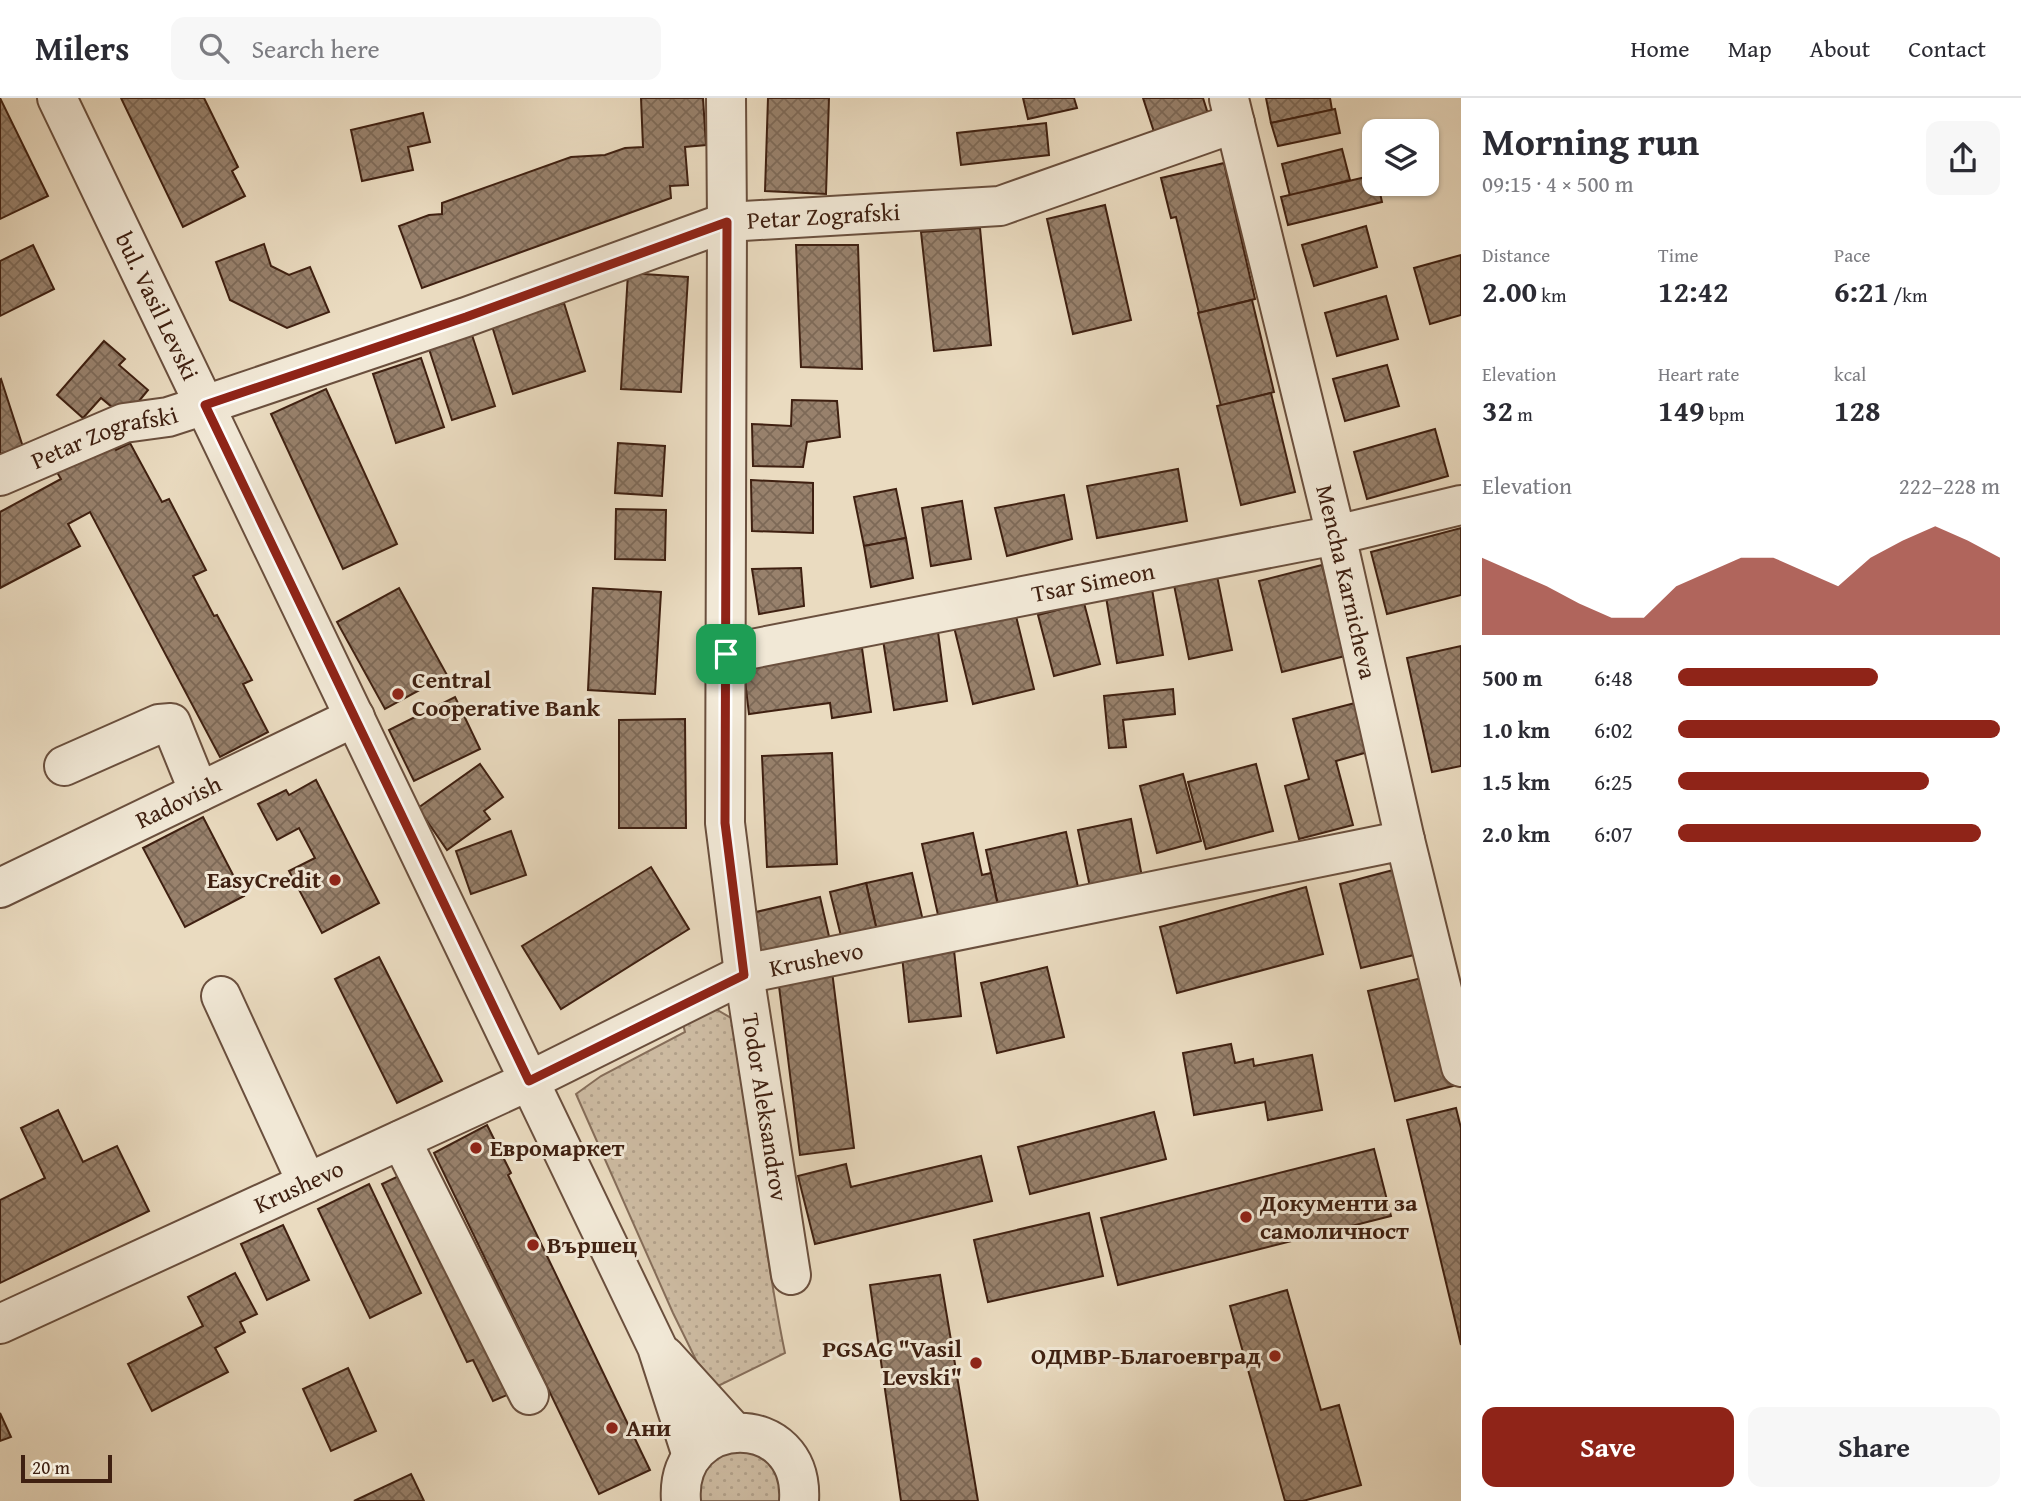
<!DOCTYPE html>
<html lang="en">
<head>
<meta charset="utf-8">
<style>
	:root { --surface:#fff; --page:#f7f7f7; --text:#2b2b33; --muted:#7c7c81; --line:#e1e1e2; --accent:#8f2418 }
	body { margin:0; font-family:"Gentium Book Plus",serif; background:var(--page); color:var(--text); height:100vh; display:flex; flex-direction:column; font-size:26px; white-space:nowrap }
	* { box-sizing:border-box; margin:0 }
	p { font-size:23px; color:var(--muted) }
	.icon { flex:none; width:38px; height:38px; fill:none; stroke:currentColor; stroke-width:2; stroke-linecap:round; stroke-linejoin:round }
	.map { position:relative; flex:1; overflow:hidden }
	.drawer { display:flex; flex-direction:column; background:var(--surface); width:560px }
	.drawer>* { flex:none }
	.controls { position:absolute; left:1362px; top:21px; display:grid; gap:14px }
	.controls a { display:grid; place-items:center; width:77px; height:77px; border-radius:14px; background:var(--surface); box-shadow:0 2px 5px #0004; font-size:35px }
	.scale { position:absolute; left:21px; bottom:18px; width:91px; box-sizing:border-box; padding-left:7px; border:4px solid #3f2011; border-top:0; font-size:19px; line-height:24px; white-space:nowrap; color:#3f2011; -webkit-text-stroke:5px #f1e8d6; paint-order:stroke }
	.pin { position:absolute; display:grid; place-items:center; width:60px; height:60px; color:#fff; margin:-30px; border-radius:14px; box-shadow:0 4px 10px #0006 }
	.round { display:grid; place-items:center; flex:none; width:74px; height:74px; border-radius:14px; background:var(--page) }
	.head { display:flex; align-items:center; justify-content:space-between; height:119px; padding:0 21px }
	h1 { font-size:38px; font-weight:800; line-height:52px }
	.metrics { display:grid; grid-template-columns:repeat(3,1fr); gap:10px; height:119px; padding:7px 21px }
	.metrics div { display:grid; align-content:center }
	.metrics b { font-size:30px; font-weight:800 }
	.metrics small { font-size:19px; font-weight:400 }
	.metrics p { font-size:19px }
	.chart { height:196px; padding:14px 21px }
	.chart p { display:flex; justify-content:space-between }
	.chart svg { width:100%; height:126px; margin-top:7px; fill:var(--accent); opacity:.7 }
	.action { display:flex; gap:14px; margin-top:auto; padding:14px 21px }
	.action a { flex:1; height:80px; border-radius:14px; background:var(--accent); color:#fff; font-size:28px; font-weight:800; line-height:80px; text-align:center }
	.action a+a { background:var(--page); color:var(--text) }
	ul { padding:0 21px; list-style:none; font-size:23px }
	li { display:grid; grid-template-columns:112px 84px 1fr; align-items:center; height:52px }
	li i { height:18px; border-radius:9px; background:var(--accent) }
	header { display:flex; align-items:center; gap:42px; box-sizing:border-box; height:98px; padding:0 35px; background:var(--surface); border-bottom:2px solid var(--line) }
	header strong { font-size:33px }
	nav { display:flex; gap:38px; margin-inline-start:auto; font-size:24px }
	.search { width:490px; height:63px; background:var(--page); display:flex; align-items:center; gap:18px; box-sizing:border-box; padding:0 24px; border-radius:14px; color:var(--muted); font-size:26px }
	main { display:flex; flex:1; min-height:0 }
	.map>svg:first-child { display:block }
</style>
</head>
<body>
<header>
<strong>Milers</strong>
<div class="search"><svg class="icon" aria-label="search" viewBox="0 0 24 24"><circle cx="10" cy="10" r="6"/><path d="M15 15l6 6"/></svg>Search here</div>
<nav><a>Home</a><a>Map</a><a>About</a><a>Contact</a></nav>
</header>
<main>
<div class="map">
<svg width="1461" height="1403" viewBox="0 0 1461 1403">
	<defs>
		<pattern id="grass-dots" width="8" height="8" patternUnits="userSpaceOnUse" patternTransform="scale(1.75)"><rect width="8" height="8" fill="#cdbba2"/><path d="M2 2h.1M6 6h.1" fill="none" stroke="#b1a08a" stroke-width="1.8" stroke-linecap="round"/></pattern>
		<pattern id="building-cross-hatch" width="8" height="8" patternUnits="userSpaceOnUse" patternTransform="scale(1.75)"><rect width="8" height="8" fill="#98816c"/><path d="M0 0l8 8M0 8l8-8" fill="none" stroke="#7d6957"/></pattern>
	</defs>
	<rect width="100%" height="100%" fill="#eadbc0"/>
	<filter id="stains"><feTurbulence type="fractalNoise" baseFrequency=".00286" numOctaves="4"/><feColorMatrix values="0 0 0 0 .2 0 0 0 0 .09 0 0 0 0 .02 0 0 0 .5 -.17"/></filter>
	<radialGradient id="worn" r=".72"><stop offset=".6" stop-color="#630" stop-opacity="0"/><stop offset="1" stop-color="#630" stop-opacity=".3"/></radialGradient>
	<g fill="url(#grass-dots)" stroke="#866e5a" stroke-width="2">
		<path d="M714,910L731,920C752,1031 762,1145 785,1255L718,1288L697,1264L673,1215L576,996L601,978L685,934L683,926Z"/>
		<path d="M710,1354H771L788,1403H691Z"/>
	</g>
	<g fill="url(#building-cross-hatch)" stroke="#3f2011" stroke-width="2">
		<path d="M0,0L48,98L0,121Z"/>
		<path d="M121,0H204L238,69L232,73L245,98L183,129Z"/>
		<path d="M641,0H703L706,47L685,49L688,87L670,88L671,100L422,190L399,128L429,117L442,116V105L571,59L605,57L625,50L643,49Z"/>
		<path d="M768,0H829L826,96L765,93Z"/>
		<path d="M1023,0H1074L1077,10L1028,21Z"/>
		<path d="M1143,0H1203L1209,19L1155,37Z"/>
		<path d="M1266,0H1330L1332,12L1271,25Z"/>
		<path d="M1335,11L1340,35L1278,48L1271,25Z"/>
		<path d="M423,15L430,44L408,49L413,72L362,83L351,32Z"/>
		<path d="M1046,25L1049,57L961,67L957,35Z"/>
		<path d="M1342,51L1350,82L1290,98L1282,66Z"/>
		<path d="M1224,65L1255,201L1199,215L1176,119L1171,120L1161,80Z"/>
		<path d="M1374,77V86H1378L1382,104L1288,127L1281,99Z"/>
		<path d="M1105,107L1131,222L1073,236L1047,121Z"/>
		<path d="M1366,128L1377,169L1314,188L1302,147Z"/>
		<path d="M980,130L991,247L934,253L921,134Z"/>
		<path d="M264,146L271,168L289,177L310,169L329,214L287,230L230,202L216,164Z"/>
		<path d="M33,147L54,191L0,218V163Z"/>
		<path d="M796,147H858L862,271L801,269Z"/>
		<path d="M1461,157V217L1430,226L1414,170Z"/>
		<path d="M628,175L688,179L681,294L621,291Z"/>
		<path d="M1386,198L1398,241L1337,258L1325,215Z"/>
		<path d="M1252,202L1274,294L1221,308L1198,215Z"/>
		<path d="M564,205L585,273L513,296L492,228Z"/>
		<path d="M472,237L495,308L452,322L429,251Z"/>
		<path d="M104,243L125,261L119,267L148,292L125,320L101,300L83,320L57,297Z"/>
		<path d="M421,260L444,329L396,345L373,276Z"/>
		<path d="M1387,267L1399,308L1345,323L1333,281Z"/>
		<path d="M1,281L23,349L0,356V282Z"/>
		<path d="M326,291L397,446L343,471L271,316Z"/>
		<path d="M1271,295L1295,394L1241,407L1217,308Z"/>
		<path d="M792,302L837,303L840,339L807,344L803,369L753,368L752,326L791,328Z"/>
		<path d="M1435,331L1448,378L1367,401L1354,354Z"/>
		<path d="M106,334L116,352L130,345L162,404L169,401L206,472L193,478L214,518L217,517L252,582L243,586L268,634L220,659L90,414L68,426L80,448L0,490V414L61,381L51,364Z"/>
		<path d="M618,345L665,348L662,398L615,395Z"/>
		<path d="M1178,371L1187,423L1097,440L1087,388Z"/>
		<path d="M751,382L813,385V435L752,433Z"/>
		<path d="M896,391L906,440L864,448L854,399Z"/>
		<path d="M1064,397L1072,441L1007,458L995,410Z"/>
		<path d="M962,403L971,461L931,468L922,410Z"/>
		<path d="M616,411L666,412L665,462L615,461Z"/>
		<path d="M1461,430V497L1387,516L1371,454Z"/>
		<path d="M906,440L913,480L871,489L864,448Z"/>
		<path d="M1322,467L1345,558L1282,574L1259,483Z"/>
		<path d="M801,470L804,508L759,516L752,471Z"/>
		<path d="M1217,478L1232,552L1189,561L1174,487Z"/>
		<path d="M399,490L447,577L385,611L337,524Z"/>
		<path d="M593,490L661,494L655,596L588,592Z"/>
		<path d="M1152,491L1163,557L1117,565L1106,499Z"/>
		<path d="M1084,505L1100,566L1054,578L1038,517Z"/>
		<path d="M1015,514L1034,591L973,606L954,529Z"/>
		<path d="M938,534L947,603L894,612L883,542Z"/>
		<path d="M1461,548V668L1432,674L1407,560Z"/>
		<path d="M862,550L871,614L832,620L830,605L749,616L743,566Z"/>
		<path d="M1173,591L1175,616L1123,622L1126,649L1109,650L1104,598Z"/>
		<path d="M455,599L480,651L414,683L389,632Z"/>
		<path d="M1355,605L1368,654L1336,663L1353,727L1299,741L1285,688L1309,681L1293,621Z"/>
		<path d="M685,621L686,730H619V622Z"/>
		<path d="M832,655L837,766L767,769L762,658Z"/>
		<path d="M480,666L503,699L484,713L490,721L447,752L418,710Z"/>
		<path d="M1256,666L1273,733L1206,751L1188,684Z"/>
		<path d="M1183,676L1201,743L1157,755L1140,688Z"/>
		<path d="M316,682L379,805L322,835L289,773L315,760L299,730L277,742L258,706L286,692L289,697Z"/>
		<path d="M203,719L244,798L185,829L143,750Z"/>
		<path d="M1131,721L1142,779L1090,789L1078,732Z"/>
		<path d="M511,733L526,777L471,796L456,753Z"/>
		<path d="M1066,734L1080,798L1000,817L986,752Z"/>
		<path d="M973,735L982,777L991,775L1000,817L941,830L922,746Z"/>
		<path d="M651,769L689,831L561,911L522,848Z"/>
		<path d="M1397,771L1418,856L1361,870L1340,786Z"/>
		<path d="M912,775L923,823L877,833L866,785Z"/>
		<path d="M866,785L877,833L842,842L830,794Z"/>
		<path d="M1306,789L1323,856L1177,895L1160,829Z"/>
		<path d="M820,799L831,847L751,866L739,818Z"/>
		<path d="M954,852L961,918L909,924L902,858Z"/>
		<path d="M379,859L442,983L397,1005L335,881Z"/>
		<path d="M1047,869L1064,939L997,955L981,885Z"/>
		<path d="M832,873L854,1050L800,1057L778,880Z"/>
		<path d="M1426,879L1453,988L1395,1003L1368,893Z"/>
		<path d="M1231,946L1235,965L1253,961L1254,968L1312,957L1322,1012L1268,1022L1265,1004L1194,1017L1183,955Z"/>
		<path d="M1456,1010L1461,1030V1247L1407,1022Z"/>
		<path d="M58,1012L83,1064L117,1048L149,1113L0,1185V1102L45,1080L21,1030Z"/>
		<path d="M1154,1014L1166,1061L1030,1096L1018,1049Z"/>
		<path d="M487,1027L511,1075L508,1077L650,1372L599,1396L434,1055Z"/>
		<path d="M1374,1051L1391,1118L1118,1187L1101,1120Z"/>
		<path d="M981,1058L992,1103L815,1146L798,1078L846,1066L851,1089Z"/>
		<path d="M407,1074L514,1294L493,1303L473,1262L467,1264L382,1086Z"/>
		<path d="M369,1086L421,1195L370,1220L318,1111Z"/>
		<path d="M1089,1115L1103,1178L988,1204L974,1142Z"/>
		<path d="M283,1127L309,1182L267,1202L241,1146Z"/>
		<path d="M235,1175L257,1216L240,1224L245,1234L215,1250L228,1274L152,1313L128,1266L203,1228L188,1199Z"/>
		<path d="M940,1177L978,1403H901L870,1187Z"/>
		<path d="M1287,1192L1321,1312L1339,1307L1361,1387L1303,1403H1285L1230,1208Z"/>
		<path d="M348,1270L376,1333L331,1353L303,1291Z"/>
		<path d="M0,1315L11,1339L0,1343Z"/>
		<path d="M411,1376L424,1403H354Z"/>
	</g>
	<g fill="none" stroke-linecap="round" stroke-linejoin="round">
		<defs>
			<g id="minor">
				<path id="s1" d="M57,0L657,1249L692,1358"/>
				<path id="s2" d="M726,0L727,124L725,725L744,876L791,1177"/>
				<path id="s3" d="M1229,1L1336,437L1405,742L1461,969"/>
				<path id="s4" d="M0,378L124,325L168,319L205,307L466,219L727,124L1000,108L1235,25"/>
				<path id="s5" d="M726,556L1336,437L1461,407"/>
				<path d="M64,668L159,626L171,625L199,694"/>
				<path id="s6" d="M0,790L355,619"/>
				<path d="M221,898L307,1085"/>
				<path d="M401,1042L529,1297"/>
				<path id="s7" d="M0,1226L529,983L744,876L1405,742"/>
				<path d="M665,1258L734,1334"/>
				<path d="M681,1403C674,1313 805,1311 799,1403"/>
			</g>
		</defs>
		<use href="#minor" stroke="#6a4f3d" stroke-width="42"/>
		<use href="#minor" stroke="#f1e8d6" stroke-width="38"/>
	</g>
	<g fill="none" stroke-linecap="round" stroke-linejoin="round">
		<defs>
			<path id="route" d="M727,124L725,725L744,877L529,983L205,307L466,219Z"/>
		</defs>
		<use href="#route" stroke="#fff" stroke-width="14"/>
		<use href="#route" stroke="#8f2418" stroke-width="9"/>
	</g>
	<g fill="#8f2418" stroke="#f1e8d6" stroke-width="2.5">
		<circle cx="398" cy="596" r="7"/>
		<circle cx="335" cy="782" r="7"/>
		<circle cx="476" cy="1050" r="7"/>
		<circle cx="1246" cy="1119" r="7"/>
		<circle cx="533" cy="1147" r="7"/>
		<circle cx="1275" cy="1258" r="7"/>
		<circle cx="976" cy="1265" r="7"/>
		<circle cx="612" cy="1330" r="7"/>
	</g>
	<g text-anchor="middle" stroke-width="6" stroke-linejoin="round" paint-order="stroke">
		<g font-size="24" fill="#3f2011" stroke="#f1e8d6">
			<text dy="8" stroke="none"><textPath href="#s4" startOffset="868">Petar Zografski</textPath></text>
			<text dy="8" stroke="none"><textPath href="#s1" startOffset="231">bul. Vasil Levski</textPath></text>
			<text dy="8" stroke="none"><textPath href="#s4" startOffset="112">Petar Zografski</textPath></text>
			<text dy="8" stroke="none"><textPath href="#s5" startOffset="374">Tsar Simeon</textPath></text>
			<text dy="8" stroke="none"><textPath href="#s3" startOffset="497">Mencha Karnicheva</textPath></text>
			<text dy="8" stroke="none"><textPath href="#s6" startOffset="198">Radovish</textPath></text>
			<text dy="8" stroke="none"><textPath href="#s7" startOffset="896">Krushevo</textPath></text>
			<text dy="8" stroke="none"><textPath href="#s2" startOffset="1012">Todor Aleksandrov</textPath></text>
			<text dy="8" stroke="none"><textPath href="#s7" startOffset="329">Krushevo</textPath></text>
		</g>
		<g font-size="24" font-weight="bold" fill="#3f2011" stroke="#f1e8d6" text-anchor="start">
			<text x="412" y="590">Central<tspan x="412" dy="28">Cooperative Bank</tspan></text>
			<text x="321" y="790" text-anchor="end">EasyCredit</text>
			<text x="490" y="1058">Евромаркет</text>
			<text x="1260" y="1113">Документи за<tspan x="1260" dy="28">самоличност</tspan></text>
			<text x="547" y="1155">Вършец</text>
			<text x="962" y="1259" text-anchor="end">PGSAG "Vasil<tspan x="962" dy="28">Levski"</tspan></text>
			<text x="1261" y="1266" text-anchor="end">ОДМВР-Благоевград</text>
			<text x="626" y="1338">Ани</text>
		</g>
	</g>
	<rect width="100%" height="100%" filter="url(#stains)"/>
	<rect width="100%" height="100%" fill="url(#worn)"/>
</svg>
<div class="controls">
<a><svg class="icon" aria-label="layers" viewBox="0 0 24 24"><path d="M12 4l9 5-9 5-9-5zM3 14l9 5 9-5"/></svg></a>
</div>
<div class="scale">20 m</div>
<div class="pin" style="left:726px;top:556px;background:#1e9e55"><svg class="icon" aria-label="arrive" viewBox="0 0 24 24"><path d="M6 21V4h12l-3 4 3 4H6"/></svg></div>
</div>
<section class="drawer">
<div class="head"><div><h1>Morning run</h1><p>09:15 · 4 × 500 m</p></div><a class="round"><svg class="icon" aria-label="share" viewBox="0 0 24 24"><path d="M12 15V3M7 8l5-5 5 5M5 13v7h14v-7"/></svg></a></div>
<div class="metrics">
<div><p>Distance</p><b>2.00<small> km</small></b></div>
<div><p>Time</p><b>12:42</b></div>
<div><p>Pace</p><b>6:21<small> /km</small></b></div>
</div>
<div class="metrics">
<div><p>Elevation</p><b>32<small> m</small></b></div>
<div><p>Heart rate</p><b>149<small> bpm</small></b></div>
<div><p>kcal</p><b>128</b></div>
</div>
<div class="chart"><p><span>Elevation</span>222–228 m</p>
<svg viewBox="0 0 160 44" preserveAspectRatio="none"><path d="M0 44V17L10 22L20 27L30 33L40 38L50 38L60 27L70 22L80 17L90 17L100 22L110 27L120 17L130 11L140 6L150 11L160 17V44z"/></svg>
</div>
<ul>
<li><b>500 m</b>6:48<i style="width:62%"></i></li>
<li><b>1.0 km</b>6:02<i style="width:100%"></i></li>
<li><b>1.5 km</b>6:25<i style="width:78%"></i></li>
<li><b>2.0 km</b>6:07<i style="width:94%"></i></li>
</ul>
<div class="action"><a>Save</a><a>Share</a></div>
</section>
</main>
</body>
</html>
